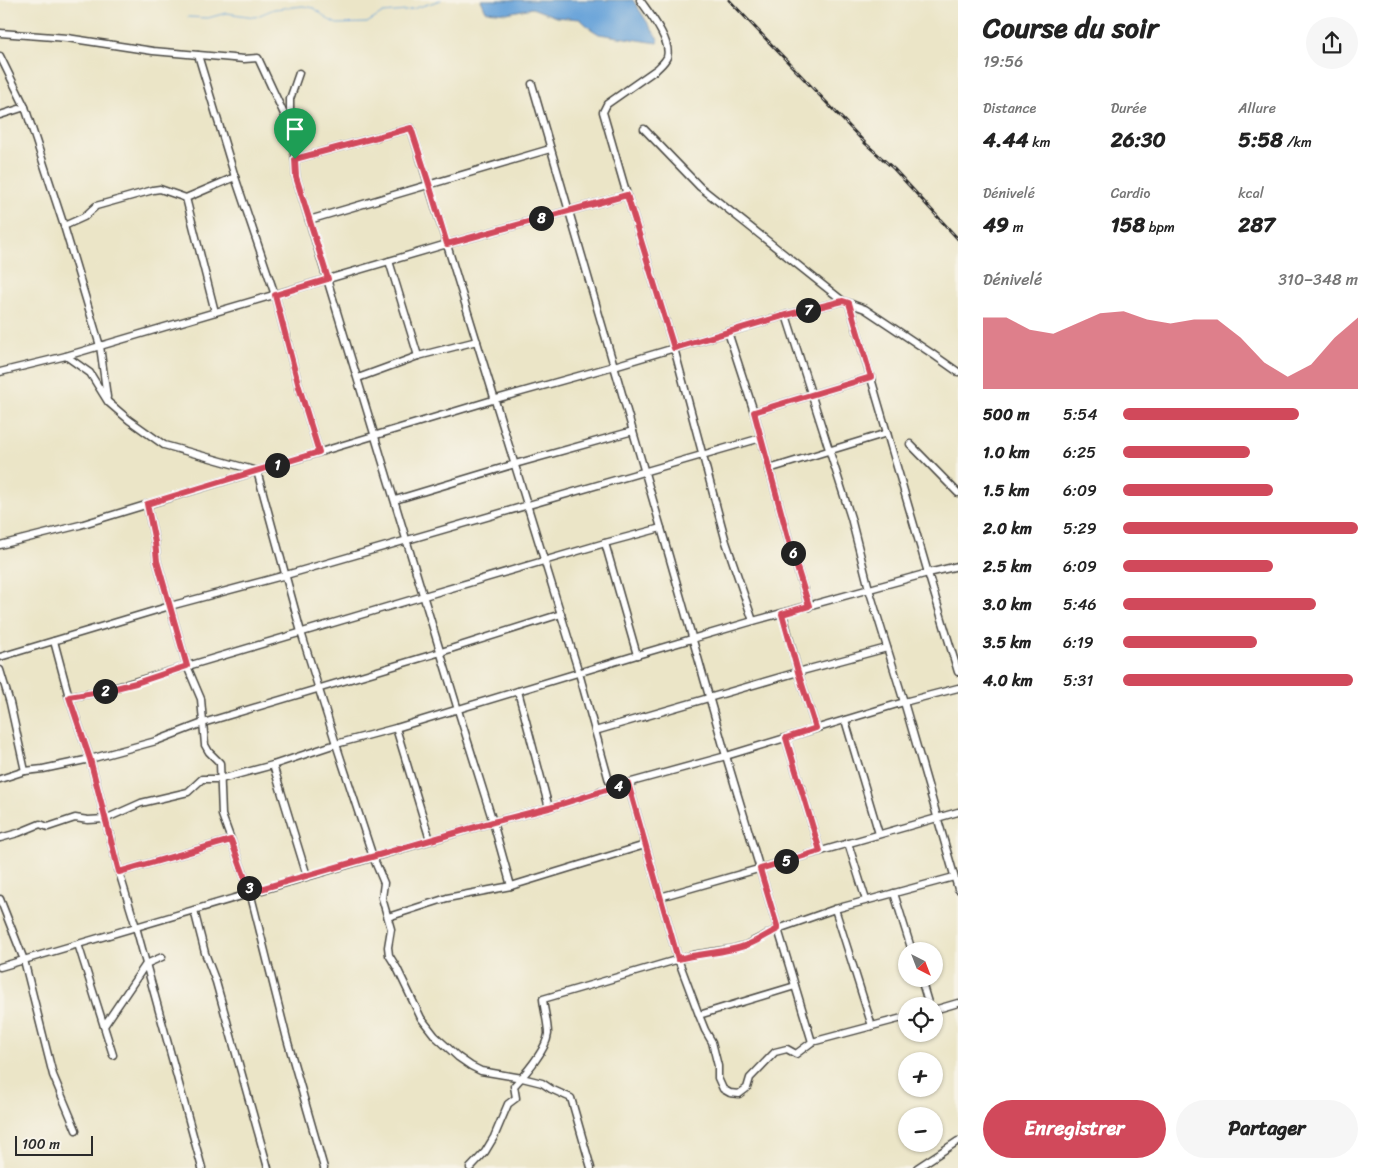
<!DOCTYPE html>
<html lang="fr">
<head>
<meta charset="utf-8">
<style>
	:root { --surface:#fff; --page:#f6f6f6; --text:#222; --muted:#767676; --accent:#d1495b }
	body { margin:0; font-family:Sriracha,sans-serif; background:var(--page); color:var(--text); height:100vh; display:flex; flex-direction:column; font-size:19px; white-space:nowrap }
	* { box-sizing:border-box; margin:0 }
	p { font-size:16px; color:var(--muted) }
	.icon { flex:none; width:28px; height:28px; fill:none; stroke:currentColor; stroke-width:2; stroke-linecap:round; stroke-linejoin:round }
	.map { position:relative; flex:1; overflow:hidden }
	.drawer { display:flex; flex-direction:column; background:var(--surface); width:425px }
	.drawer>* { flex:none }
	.needle { width:32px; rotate:138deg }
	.tools { position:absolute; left:898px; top:942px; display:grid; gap:10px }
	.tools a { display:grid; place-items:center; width:45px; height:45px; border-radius:50%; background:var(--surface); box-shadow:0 1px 4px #0004; font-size:25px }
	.scale { position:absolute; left:15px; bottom:12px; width:78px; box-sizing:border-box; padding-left:5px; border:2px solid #2b2b2b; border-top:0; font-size:14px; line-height:18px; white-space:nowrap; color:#2b2b2b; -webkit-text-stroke:4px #f7f3e8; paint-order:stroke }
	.pin { position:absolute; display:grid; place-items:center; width:42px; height:42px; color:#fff; margin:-51px -21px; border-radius:50% 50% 50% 0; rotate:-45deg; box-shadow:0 0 5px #0007 }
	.pin .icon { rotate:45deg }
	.km { position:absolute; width:25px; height:25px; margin:-12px; border-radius:50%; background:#222; color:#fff; font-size:14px; line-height:25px; text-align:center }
	.round { display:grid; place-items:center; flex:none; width:52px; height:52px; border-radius:26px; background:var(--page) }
	.overview { display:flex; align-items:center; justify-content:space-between; height:85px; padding:0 25px }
	h1 { font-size:28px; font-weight:800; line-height:38px }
	.metrics { display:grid; grid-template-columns:repeat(3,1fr); gap:8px; height:85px; padding:5px 25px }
	.metrics div { display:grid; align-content:center }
	.metrics b { font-size:21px; font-weight:800 }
	.metrics small { font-size:14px; font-weight:400 }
	.metrics p { font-size:14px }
	.chart { height:140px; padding:10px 25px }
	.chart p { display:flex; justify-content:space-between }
	.chart svg { width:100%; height:90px; margin-top:5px; fill:var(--accent); opacity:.7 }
	.button { display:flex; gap:10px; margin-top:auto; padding:10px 25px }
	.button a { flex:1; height:58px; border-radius:30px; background:var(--accent); color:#fff; font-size:20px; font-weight:800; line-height:58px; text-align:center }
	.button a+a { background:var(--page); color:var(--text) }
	ul { padding:0 25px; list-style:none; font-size:16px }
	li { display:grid; grid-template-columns:80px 60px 1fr; align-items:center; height:38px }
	li i { height:12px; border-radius:6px; background:var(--accent) }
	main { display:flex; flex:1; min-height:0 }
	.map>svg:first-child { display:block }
</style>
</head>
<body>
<main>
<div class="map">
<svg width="958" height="1168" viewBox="0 0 958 1168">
	<rect width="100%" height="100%" fill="#f7f3e8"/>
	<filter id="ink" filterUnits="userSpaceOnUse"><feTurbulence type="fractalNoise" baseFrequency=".02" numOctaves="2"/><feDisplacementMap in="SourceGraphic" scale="10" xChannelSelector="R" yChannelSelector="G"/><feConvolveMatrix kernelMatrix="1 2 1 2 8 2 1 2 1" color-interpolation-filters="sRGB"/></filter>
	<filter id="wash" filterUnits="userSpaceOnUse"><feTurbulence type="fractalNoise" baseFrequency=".0096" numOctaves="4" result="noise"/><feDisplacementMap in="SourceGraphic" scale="20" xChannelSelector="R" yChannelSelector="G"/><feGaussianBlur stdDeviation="1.12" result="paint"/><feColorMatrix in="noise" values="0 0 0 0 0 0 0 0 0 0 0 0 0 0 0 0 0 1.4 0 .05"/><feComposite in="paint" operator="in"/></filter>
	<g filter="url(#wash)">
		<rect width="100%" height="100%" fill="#ebe5c7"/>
		<path fill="#68a3d9" stroke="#4a6782" d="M481,0H633L658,39V43L599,34L591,29L580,19L556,17L532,8L507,13L486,11Z"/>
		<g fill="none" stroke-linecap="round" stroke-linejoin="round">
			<path stroke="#68a3d9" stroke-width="1" d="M188,17L208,18L226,13L255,17L274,9L303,6L314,8L329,20L337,24L367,23L383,13L406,11L441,0"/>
		</g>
	</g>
	<g filter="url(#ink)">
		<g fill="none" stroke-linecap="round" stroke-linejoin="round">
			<defs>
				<g id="street">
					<path d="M0,33L67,38L153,51L244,59L258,58L290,127L295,159L296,177L458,710L493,822L511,886"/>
					<path d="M198,55L235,177L275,295L299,387L319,452"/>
					<path d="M0,56L25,107L64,226L100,346L107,397"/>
					<path d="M532,84L661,528L726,756L812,1042"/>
					<path d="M0,115L25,107"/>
					<path d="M290,126V99L299,73"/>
					<path d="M644,129L700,187L843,301"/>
					<path d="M295,159L411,128L579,673L611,788"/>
					<path d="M627,195L674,348L726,542L753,621"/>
					<path d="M186,198L235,177"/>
					<path d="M309,220L550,149"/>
					<path d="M64,226L84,217L96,206L153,190L160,189L186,198L215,312"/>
					<path d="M389,261L418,356"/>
					<path d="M849,303L928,573L958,672"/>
					<path d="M786,315L851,518L869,589L904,702L958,889"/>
					<path d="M728,332L754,412L790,545L809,607"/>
					<path d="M66,356L447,244L627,195L603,112L607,104L657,69C661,65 665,62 667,57C672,41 649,13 640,0"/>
					<path d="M0,372L66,356L90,373L108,402L129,420L164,445L257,471L496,399L614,366L786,315L843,301L865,309L931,353L958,372"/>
					<path d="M358,378L418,356L477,341"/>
					<path d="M754,412L871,377"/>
					<path d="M910,444L958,493"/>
					<path d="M769,469L887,433"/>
					<path d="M395,500L515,464L633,431"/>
					<path d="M147,504L155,542L157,561L187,666L201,699L205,745L209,752L220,763L222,815L250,892L287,1039L324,1168"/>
					<path d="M605,543L637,655"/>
					<path d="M0,545L80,525L257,471L301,632L336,744L373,857L384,883L382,898L391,929L388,947L389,955L397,968L421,1018L435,1036L458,1057L471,1066L481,1071L522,1078L542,1083L551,1089L571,1098L591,1168"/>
					<path d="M783,614L798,672L816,728"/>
					<path d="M54,641L69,697L100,692L424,596L605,543L661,528"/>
					<path d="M0,657L170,606L286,575L761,438"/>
					<path d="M0,670L10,703L25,771"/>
					<path d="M518,691L549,808"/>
					<path d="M69,697L90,759L119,872"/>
					<path d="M845,720L879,834"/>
					<path d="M396,728L430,840"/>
					<path d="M595,731L798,672L887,648"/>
					<path d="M786,738L820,851"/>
					<path d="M273,765L307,876"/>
					<path d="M0,779L25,771L43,769L90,759L156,741L203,723L441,652L561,614"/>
					<path d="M628,783L678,959L699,1015L705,1030L712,1042L718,1066V1078L723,1089L730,1093L739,1094L747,1088L750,1078L775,1052L787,1049L796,1054L812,1042L906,1017"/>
					<path d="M0,838L18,833L40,824L48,827L75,818L88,820L105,819L141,803L188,792L202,779H221L273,765L336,744L396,728L637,655L753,621L928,573L958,566"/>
					<path d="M848,843L866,900"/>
					<path d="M894,893L912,951"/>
					<path d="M660,897L958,812"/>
					<path d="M0,899L24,960L53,1075L76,1130"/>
					<path d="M835,909L872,1026"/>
					<path d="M194,910L205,953L216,982L268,1168"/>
					<path d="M388,917L447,898L511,886L645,845"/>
					<path d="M78,944L113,1055"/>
					<path d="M0,967L493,822L549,808L628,783L726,756L904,702L958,688"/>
					<path d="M921,979L929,1006"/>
					<path d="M934,1010L958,1003"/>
					<path d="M699,1015L795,986"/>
					<path d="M104,1026L146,964L162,957"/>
					<path d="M202,1168L136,927L119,872L231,840"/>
					<path d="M470,1168L485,1152L494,1137L508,1104L516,1098L514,1086C525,1074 546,1051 548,1034C548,1023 544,1010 543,999L693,955L732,949L746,945L778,929L835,909L954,877"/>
					<path d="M917,1168L958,1141"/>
				</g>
			</defs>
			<use href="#street" stroke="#484742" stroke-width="9"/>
			<use href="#street" stroke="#fff" stroke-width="6"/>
			<defs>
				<path id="rail" d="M729,0L866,144L894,169L958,239"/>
			</defs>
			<use href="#rail" stroke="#2b2b2b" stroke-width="3"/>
			<use href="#rail" stroke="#f7f3e8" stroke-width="1" stroke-dasharray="4" stroke-linecap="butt"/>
		</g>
	</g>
	<g fill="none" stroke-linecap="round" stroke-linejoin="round" filter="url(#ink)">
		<defs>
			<path id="route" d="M411,128L429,184L447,244L627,195L674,348L786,315L843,301L849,303L871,377L754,412L790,545L809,606L782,614L798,672L816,728L786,738L820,851L760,869L778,929C768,934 758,941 747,945C727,953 700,953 678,959L628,783L549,808L493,822L250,892L231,840L119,872L90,759L69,697L100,692L136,683L187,666L157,561L155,542L147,504L319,452L299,387L275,295L328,279L296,177L295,159Z"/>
		</defs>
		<use href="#route" stroke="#fff" stroke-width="10"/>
		<use href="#route" stroke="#d1495b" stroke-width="6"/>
	</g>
</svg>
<div class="tools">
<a><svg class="needle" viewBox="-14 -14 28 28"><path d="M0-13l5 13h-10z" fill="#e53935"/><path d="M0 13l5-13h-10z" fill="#767676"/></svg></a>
<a><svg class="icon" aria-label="locate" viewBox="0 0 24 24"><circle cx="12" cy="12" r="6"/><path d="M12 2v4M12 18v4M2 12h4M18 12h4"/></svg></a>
<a>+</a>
<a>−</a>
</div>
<div class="scale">100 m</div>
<div class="pin" style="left:295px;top:159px;background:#1e9e55"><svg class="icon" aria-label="arrive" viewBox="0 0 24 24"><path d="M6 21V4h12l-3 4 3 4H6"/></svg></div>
<b class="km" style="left:277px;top:465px">1</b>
<b class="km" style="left:105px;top:691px">2</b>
<b class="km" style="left:249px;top:888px">3</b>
<b class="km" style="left:618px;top:786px">4</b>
<b class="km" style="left:786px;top:861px">5</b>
<b class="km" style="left:793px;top:553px">6</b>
<b class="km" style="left:808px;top:310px">7</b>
<b class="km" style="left:541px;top:218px">8</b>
</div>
<section class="drawer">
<div class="overview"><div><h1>Course du soir</h1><p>19:56</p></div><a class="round"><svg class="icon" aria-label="share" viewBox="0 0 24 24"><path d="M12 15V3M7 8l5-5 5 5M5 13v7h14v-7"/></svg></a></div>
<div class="metrics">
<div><p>Distance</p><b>4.44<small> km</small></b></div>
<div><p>Durée</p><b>26:30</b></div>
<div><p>Allure</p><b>5:58<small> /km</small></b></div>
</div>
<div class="metrics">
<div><p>Dénivelé</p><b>49<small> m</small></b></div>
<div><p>Cardio</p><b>158<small> bpm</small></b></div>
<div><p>kcal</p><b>287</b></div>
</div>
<div class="chart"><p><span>Dénivelé</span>310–348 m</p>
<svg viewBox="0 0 160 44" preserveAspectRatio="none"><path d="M0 44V9L10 9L20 15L30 17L40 12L50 7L60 6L70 10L80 12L90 10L100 10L110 19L120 31L130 38L140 32L150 19L160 9V44z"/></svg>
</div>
<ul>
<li><b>500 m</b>5:54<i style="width:75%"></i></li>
<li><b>1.0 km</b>6:25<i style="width:54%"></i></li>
<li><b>1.5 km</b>6:09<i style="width:64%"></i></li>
<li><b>2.0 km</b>5:29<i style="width:100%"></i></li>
<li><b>2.5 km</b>6:09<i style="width:64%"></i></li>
<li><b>3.0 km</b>5:46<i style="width:82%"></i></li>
<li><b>3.5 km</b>6:19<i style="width:57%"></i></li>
<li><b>4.0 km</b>5:31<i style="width:98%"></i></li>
</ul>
<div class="button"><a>Enregistrer</a><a>Partager</a></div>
</section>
</main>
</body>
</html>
